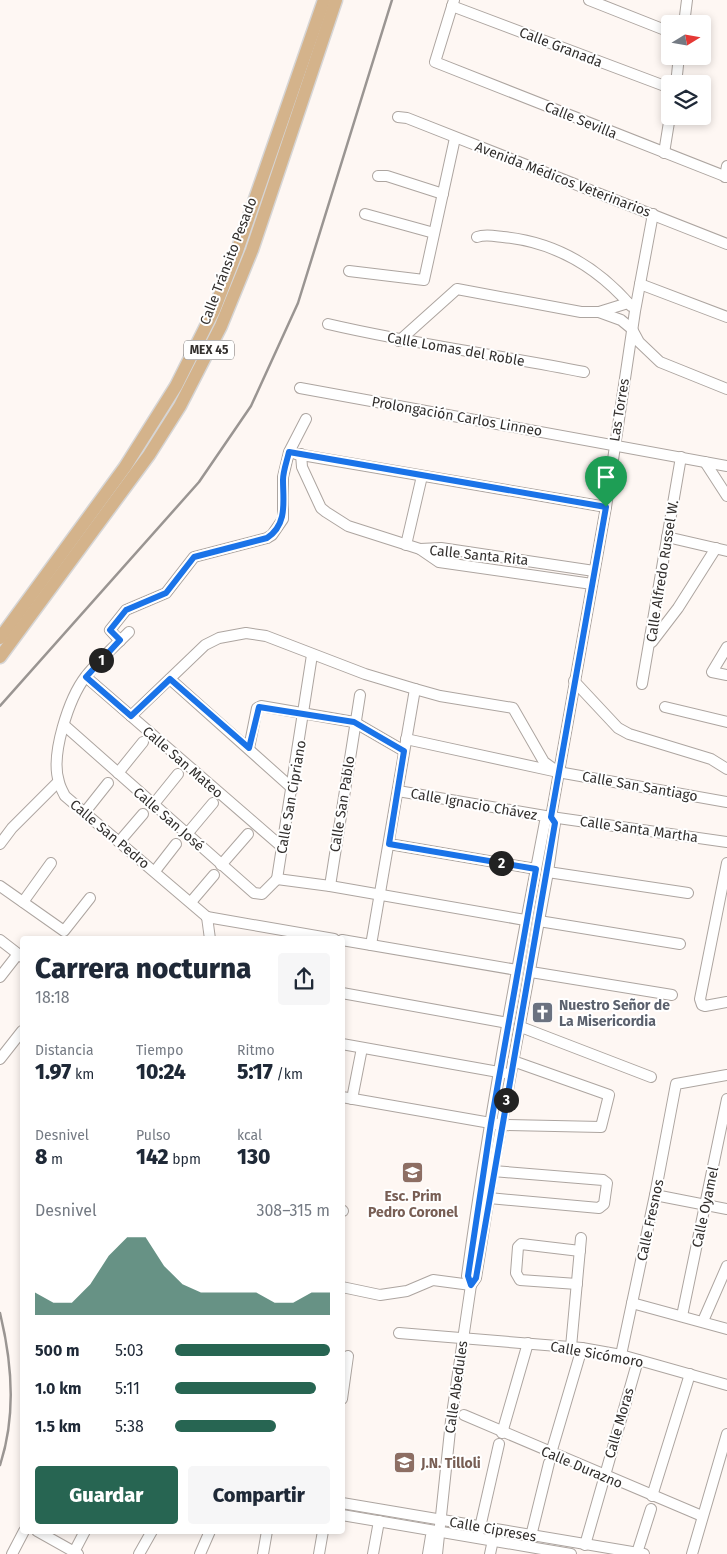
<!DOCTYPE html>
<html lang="es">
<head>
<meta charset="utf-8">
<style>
	:root { --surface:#fff; --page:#f6f6f7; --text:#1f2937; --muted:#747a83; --accent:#276552 }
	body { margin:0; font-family:"Fira Sans",sans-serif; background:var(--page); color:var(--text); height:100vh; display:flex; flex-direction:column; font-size:19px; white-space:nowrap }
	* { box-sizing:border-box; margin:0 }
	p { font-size:16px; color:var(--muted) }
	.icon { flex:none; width:28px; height:28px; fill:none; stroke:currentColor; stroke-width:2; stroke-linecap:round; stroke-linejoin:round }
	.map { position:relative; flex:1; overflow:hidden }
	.side { position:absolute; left:20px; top:936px; width:325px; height:598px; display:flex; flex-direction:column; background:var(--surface); border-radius:5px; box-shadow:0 2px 8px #0003 }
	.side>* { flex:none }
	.needle { width:32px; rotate:79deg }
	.controls { position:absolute; left:661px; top:15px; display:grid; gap:10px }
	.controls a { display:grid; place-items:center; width:50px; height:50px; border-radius:5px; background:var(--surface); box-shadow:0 2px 8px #0003; font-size:25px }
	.pin { position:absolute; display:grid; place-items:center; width:42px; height:42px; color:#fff; margin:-51px -21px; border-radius:50% 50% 50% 0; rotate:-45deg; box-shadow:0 0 5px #0007 }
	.pin .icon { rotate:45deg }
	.km { position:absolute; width:25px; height:25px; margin:-12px; border-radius:50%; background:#222; color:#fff; font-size:14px; line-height:25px; text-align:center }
	.round { display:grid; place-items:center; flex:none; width:52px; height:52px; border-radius:5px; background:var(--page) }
	.headline { display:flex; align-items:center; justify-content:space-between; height:85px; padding:0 15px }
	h1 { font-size:28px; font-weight:800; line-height:38px }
	.figures { display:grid; grid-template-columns:repeat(3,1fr); gap:8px; height:85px; padding:5px 15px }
	.figures div { display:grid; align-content:center }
	.figures b { font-size:21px; font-weight:800 }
	.figures small { font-size:14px; font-weight:400 }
	.figures p { font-size:14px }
	.chart { height:140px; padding:10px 15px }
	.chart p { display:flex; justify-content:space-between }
	.chart svg { width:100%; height:90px; margin-top:5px; fill:var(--accent); opacity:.7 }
	.button { display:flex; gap:10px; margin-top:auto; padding:10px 15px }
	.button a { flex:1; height:58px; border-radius:5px; background:var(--accent); color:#fff; font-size:20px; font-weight:800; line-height:58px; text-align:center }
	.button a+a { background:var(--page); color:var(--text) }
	ul { padding:0 15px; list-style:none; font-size:16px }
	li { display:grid; grid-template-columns:80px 60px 1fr; align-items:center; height:38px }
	li i { height:12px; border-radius:6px; background:var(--accent) }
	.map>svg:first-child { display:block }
</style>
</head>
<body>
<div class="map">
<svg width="727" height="1554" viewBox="0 0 727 1554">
	<rect width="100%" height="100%" fill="#fef7f3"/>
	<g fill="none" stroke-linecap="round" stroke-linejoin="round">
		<defs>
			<g id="minor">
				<path d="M454,0L435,62L727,177"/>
				<path d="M589,0L670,32"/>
				<path d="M452,6L670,88"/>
				<path d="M684,24L687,0"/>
				<path d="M676,84L679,56"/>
				<path d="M398,117L407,118L727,244"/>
				<path d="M664,153L670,116"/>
				<path d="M378,176H387L443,194"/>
				<path d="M725,177L727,166"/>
				<path d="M365,214L434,233"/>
				<path d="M477,237C485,234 494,236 503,237C555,242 598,268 631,306"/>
				<path d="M349,271L424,280L455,138"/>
				<path d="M640,284L727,317"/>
				<path d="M599,312L621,320L632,329L639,342L660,362L727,389"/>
				<path d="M328,324C413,344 499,355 584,372"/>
				<path d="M399,341L457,289L581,312H599L628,303"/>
				<path d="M300,388L727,466"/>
				<path d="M296,454L606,507"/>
				<path d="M301,454L302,467L321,508L326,512L348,526L420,549L439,562L592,584"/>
				<path d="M705,462L727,496"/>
				<path d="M667,537L727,551"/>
				<path d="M406,545L422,476"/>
				<path d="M420,549L441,548L594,571"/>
				<path d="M129,632C115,646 99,660 86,676C69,698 50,755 59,782C60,787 63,792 65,796L207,917"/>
				<path d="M120,641L110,630L126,610L166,593L194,557L267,538L272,535L283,519V477L289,452L306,419"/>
				<path d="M652,642L678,608L716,548"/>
				<path d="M727,647L712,672L727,675"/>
				<path d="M86,677L282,847"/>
				<path d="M170,679L293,789"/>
				<path d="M574,681L618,728L629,734L711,759L727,769"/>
				<path d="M642,684L681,457"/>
				<path d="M665,707L727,722"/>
				<path d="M131,716L205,645L219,638L246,633L266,636L365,674L415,689L440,696L513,708L544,762L558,772"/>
				<path d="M64,725L254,893L262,894L277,879"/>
				<path d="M406,739L558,772L727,802"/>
				<path d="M249,748L257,708L261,706L354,722L404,751"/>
				<path d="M118,773L143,742"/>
				<path d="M398,791L551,817L727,842"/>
				<path d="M153,805L178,774"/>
				<path d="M85,812L108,783"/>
				<path d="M551,817L606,507L635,311L653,214"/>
				<path d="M187,834L213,803"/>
				<path d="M119,842L143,814"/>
				<path d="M0,844L12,828L58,782"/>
				<path d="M389,844L536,869"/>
				<path d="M727,863L700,999L702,1005L705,1006L727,1002"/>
				<path d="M221,865L248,834"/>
				<path d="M155,871L176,844"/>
				<path d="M548,872L688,893"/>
				<path d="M277,879L330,886L525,920"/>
				<path d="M277,879L312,655"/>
				<path d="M0,886L64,931L90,898"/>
				<path d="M330,886L360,695"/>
				<path d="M23,902L51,863"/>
				<path d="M191,902L214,875"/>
				<path d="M207,917L334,939"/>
				<path d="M207,917L210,939"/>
				<path d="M539,921L680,944"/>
				<path d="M0,940L22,957"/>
				<path d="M342,940L517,970"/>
				<path d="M371,945L415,689"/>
				<path d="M531,972L672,995"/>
				<path d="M0,977L18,954"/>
				<path d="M342,993L508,1023"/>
				<path d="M521,1027L651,1077"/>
				<path d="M342,1044L504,1073"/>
				<path d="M0,1059L22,1031"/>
				<path d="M342,1097L502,1125L601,1127L609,1095L513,1061"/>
				<path d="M352,1099L362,1048"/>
				<path d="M655,1195L727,1209"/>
				<path d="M489,1198L599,1208L604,1204L607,1183L603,1180L493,1171"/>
				<path d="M342,1210L343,1211"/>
				<path d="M577,1284L520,1280L516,1273L518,1247L521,1244L580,1251"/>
				<path d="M471,1285L476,1278L493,1171L548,872L555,823L551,817"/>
				<path d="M342,1287L380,1295L407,1291L433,1280L471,1285"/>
				<path d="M632,1303L727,1329"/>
				<path d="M682,1316L727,1099"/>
				<path d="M703,1321L727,1266"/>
				<path d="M399,1333L582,1348L621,1355L727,1385"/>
				<path d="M571,1347L581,1238"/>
				<path d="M621,1355L655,1195L676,1084L727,1075"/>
				<path d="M342,1399L348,1356"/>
				<path d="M464,1415L702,1516"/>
				<path d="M502,1433L528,1343"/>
				<path d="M551,1453L582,1348"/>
				<path d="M652,1496L690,1374"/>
				<path d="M342,1503L644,1554"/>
				<path d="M342,1515L571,1554"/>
				<path d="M37,1531L78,1554"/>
				<path d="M479,1532L499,1444"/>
				<path d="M531,1536L549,1463"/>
				<path d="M585,1545L638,1360"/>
				<path d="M74,1552L85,1531"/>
				<path d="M637,1553L651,1509"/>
				<path d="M12,1554L24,1531"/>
				<path d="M139,1554L152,1531"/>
				<path d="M200,1554L210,1531"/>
				<path d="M263,1554L267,1531"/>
				<path d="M319,1554L323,1531"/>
				<path d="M373,1554L379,1521"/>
				<path d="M428,1554L431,1536L438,1531"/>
				<path d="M437,1554L451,1421L471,1285L467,1276C488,1124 516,973 545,822L551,817"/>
				<path d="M490,1554L493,1540"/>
				<path d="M692,1554L727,1434"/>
			</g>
			<g id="major">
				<path d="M0,638L125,467L176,386L214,310L237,251L324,0"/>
				<path d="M0,657L149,455L180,406L221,326L252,250L336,0"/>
			</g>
		</defs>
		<use href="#minor" stroke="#ada5a0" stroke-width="12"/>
		<use href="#major" stroke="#d6d5d5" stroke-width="15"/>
		<use href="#minor" stroke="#fff" stroke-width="10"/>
		<use href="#major" stroke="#d4b38b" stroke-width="12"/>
		<g stroke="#9a9592" stroke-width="2.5">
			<path d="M0,706L199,482L251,406L298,303L392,0"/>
			<path d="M0,1313C12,1362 16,1417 0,1465"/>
		</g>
	</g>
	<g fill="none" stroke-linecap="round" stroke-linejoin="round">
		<defs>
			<path id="route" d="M289,452L606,507L551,817L555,823L476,1278L471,1285L468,1276L491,1123L536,869L389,844L404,751L354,722L259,707L249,748L170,679L131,716L86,677L120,640L110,630L126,610L166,593L194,557L267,538C288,524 283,501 283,480C283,471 287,461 289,452Z"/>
		</defs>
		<use href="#route" stroke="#fff" stroke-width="10"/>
		<use href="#route" stroke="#1a73e8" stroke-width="6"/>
	</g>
	<defs>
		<symbol id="church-square" viewBox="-11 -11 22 22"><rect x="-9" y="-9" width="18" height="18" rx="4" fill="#6b7280" stroke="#fff"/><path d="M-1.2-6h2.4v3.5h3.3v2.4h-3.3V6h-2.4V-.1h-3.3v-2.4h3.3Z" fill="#fff"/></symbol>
		<symbol id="school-square" viewBox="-11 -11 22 22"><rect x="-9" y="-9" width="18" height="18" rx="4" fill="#8d6e63" stroke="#fff"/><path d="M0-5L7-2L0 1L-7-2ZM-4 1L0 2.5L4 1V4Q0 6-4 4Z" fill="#fff"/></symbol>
	</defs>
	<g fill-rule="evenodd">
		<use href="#church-square" x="530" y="1000" width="25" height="25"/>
		<use href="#school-square" x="400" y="1160" width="25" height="25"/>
		<use href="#school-square" x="392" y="1450" width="25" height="25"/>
	</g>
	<g text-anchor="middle" stroke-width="4" stroke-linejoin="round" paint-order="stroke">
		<rect fill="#fff" stroke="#706d6c" stroke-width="1" x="184" y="340.5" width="50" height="19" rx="4"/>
		<g font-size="12" font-weight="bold" fill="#322f2d">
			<text x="209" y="354">MEX 45</text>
		</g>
		<g font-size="14" fill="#322f2d" stroke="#fff">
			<text transform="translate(561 47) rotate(21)" y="5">Calle Granada</text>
			<text transform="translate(581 120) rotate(22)" y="5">Calle Sevilla</text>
			<text transform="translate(563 179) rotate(21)" y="5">Avenida Médicos Veterinarios</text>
			<text transform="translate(228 261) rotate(-69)" y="5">Calle Tránsito Pesado</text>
			<text transform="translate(456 349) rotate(10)" y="5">Calle Lomas del Roble</text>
			<text transform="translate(619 410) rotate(-81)" y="5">Las Torres</text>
			<text transform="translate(457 416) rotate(10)" y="5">Prolongación Carlos Linneo</text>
			<text transform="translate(479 555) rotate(6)" y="5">Calle Santa Rita</text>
			<text transform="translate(662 571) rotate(-81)" y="5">Calle Alfredo Russel W.</text>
			<text transform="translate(183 762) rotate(41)" y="5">Calle San Mateo</text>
			<text transform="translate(640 786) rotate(10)" y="5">Calle San Santiago</text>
			<text transform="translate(291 797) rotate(-80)" y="5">Calle San Cipriano</text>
			<text transform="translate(342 804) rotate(-81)" y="5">Calle San Pablo</text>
			<text transform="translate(474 804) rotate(10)" y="5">Calle Ignacio Chávez</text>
			<text transform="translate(169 819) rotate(41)" y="5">Calle San José</text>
			<text transform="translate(639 829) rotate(8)" y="5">Calle Santa Martha</text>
			<text transform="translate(110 834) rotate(40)" y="5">Calle San Pedro</text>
			<text transform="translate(705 1207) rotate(-78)" y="5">Calle Oyamel</text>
			<text transform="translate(650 1220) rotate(-78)" y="5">Calle Fresnos</text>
			<text transform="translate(597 1354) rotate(10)" y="5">Calle Sicómoro</text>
			<text transform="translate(456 1387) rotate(-82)" y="5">Calle Abedules</text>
			<text transform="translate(619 1423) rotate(-74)" y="5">Calle Moras</text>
			<text transform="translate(582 1467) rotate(23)" y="5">Calle Durazno</text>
			<text transform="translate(493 1529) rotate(10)" y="5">Calle Cipreses</text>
		</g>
		<g font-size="14" font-weight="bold" fill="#5b616d" stroke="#fff" text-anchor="start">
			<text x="559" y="1010">Nuestro Señor de<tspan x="559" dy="16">La Misericordia</tspan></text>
		</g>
		<g font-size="14" font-weight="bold" fill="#785e54" stroke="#fff">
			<text x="413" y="1201">Esc. Prim<tspan x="413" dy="16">Pedro Coronel</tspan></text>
			<text x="421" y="1468" text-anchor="start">J.N. Tilloli</text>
		</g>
	</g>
</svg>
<div class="controls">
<a><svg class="needle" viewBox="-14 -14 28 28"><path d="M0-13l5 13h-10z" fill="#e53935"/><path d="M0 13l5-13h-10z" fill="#747a83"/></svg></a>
<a><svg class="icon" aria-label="layers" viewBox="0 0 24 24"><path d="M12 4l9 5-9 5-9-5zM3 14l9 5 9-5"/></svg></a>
</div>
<div class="pin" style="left:606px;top:507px;background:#1e9e55"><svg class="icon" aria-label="arrive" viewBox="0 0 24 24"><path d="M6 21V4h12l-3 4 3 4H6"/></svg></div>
<b class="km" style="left:101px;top:660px">1</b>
<b class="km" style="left:501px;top:863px">2</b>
<b class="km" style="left:506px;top:1100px">3</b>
<section class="side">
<div class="headline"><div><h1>Carrera nocturna</h1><p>18:18</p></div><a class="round"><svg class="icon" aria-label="share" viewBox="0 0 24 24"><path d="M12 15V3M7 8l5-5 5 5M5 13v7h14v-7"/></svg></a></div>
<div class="figures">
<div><p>Distancia</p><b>1.97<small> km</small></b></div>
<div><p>Tiempo</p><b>10:24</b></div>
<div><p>Ritmo</p><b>5:17<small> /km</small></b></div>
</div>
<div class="figures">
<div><p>Desnivel</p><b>8<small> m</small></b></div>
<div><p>Pulso</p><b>142<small> bpm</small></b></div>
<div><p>kcal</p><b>130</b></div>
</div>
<div class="chart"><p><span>Desnivel</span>308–315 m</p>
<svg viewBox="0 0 160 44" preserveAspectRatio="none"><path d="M0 44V33L10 38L20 38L30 29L40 15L50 6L60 6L70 20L80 29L90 33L100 33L110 33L120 33L130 38L140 38L150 33L160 33V44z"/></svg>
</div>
<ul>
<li><b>500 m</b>5:03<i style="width:100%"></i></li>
<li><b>1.0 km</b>5:11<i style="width:91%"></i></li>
<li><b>1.5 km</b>5:38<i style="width:65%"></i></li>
</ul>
<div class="button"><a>Guardar</a><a>Compartir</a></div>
</section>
</div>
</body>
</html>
